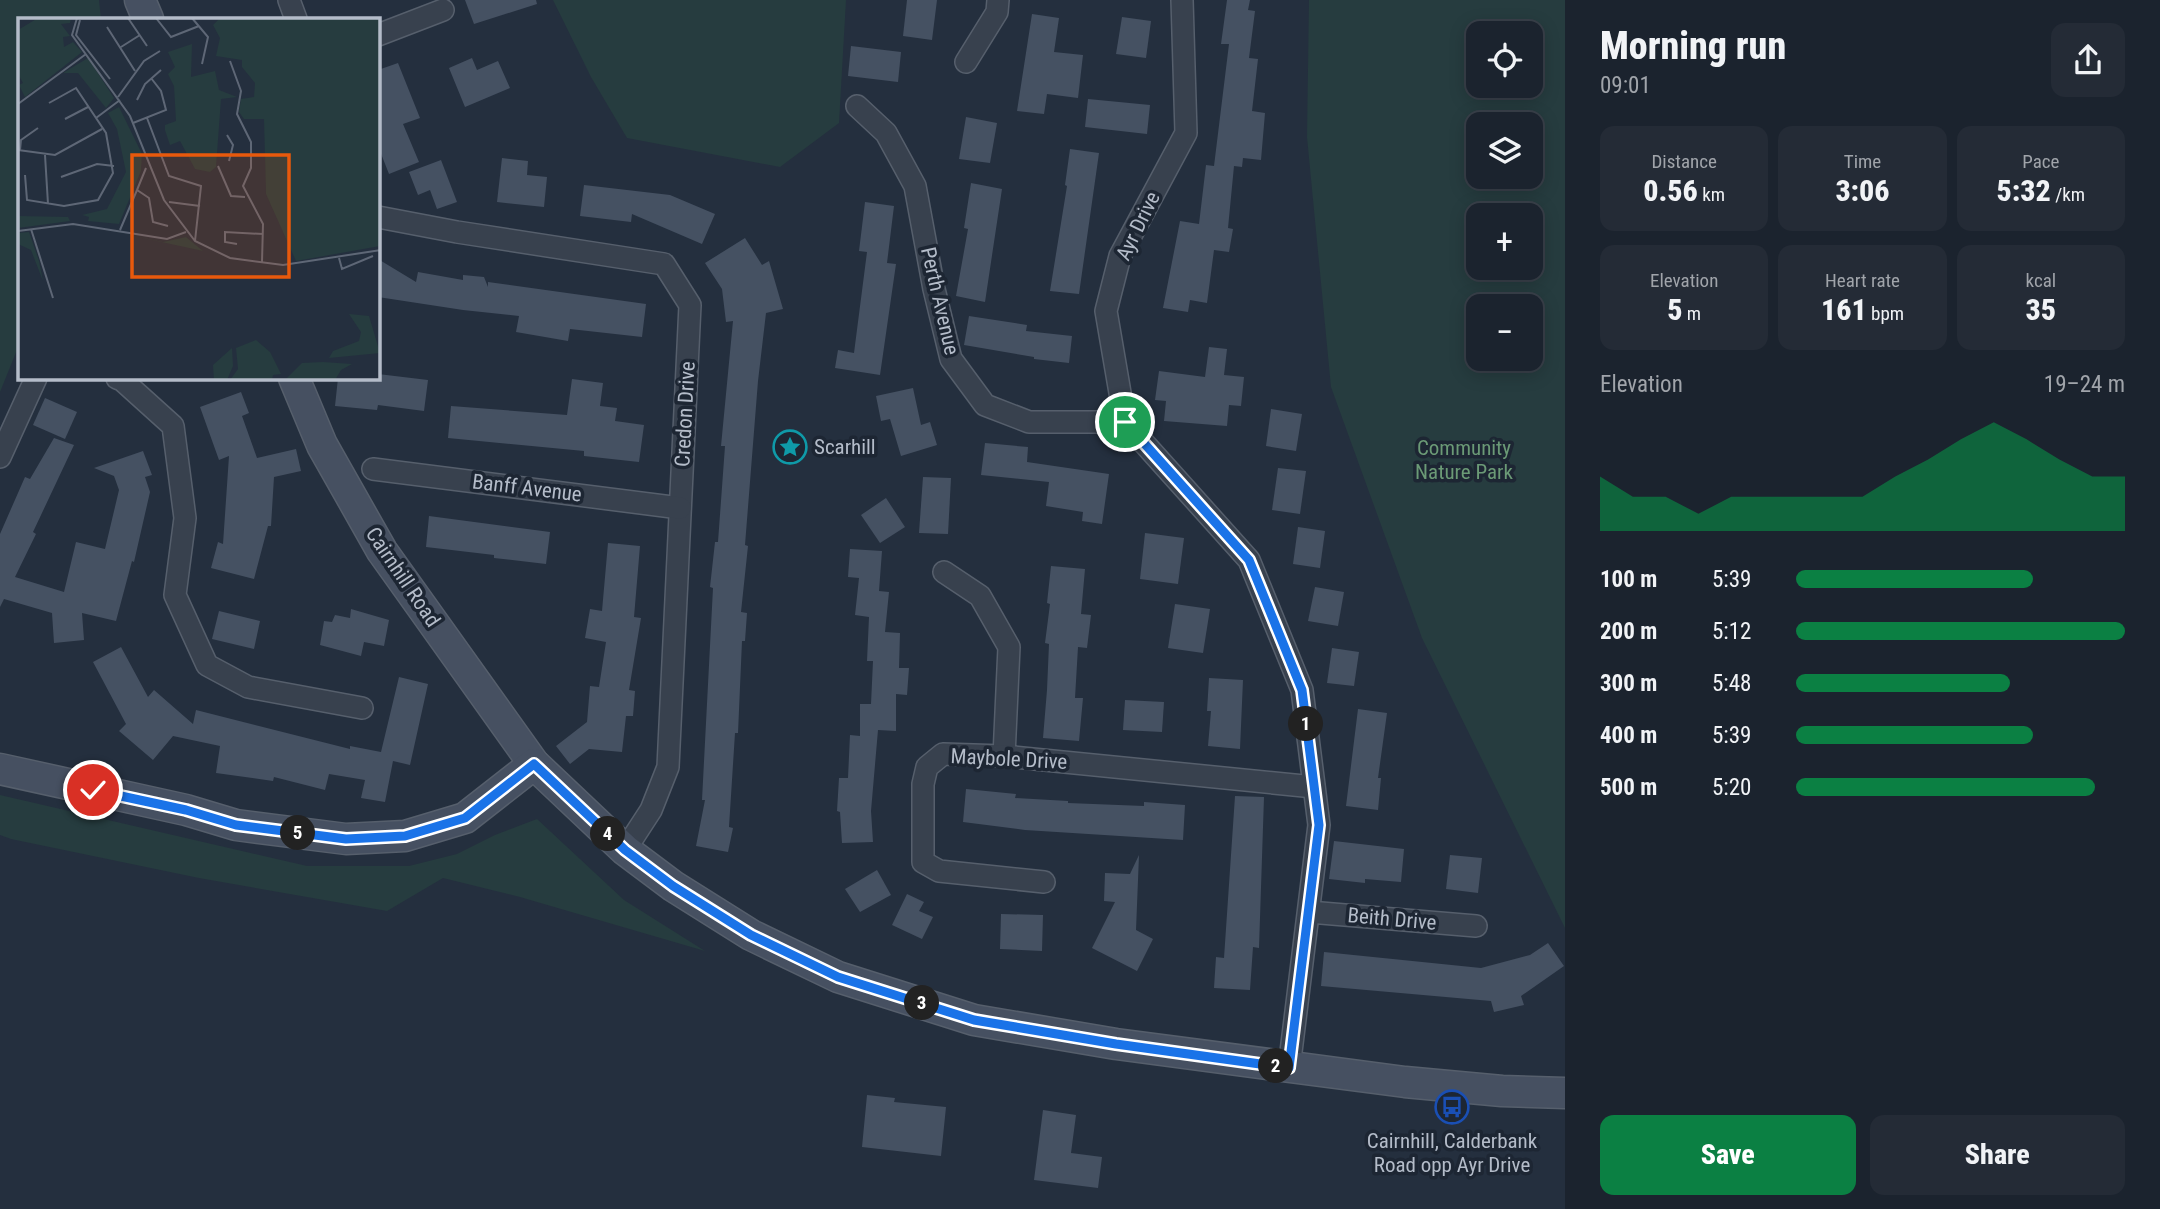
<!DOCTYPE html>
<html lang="en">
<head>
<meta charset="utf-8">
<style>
	:root { --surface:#1b232e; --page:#242b36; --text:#f1f3f6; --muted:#a0a4aa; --line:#39404a; --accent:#0b8043 }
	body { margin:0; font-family:"Roboto Condensed",sans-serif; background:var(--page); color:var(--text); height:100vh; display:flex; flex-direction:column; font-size:26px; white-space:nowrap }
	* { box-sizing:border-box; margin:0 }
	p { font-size:23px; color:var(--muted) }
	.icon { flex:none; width:38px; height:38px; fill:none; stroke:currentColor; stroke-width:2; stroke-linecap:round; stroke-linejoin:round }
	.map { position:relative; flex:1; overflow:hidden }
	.sheet { display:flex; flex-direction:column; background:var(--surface); width:595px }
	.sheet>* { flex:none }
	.fabs { position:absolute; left:1466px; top:21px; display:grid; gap:14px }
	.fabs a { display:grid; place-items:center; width:77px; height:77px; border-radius:14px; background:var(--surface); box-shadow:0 4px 18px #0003,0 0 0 2px var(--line); font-size:35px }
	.pin { position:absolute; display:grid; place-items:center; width:60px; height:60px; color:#fff; margin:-30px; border:4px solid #fff; border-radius:50%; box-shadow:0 2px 7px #0007 }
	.km { position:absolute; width:35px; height:35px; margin:-18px; border-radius:50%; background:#222; color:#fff; font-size:19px; line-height:35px; text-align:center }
	.round { display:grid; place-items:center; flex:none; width:74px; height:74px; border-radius:14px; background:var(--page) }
	.head { display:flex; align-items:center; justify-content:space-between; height:119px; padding:0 35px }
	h1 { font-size:38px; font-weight:800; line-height:52px }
	.stats { display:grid; grid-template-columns:repeat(3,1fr); gap:10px; height:119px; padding:7px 35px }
	.stats div { display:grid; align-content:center; border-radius:14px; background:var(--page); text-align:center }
	.stats b { font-size:30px; font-weight:800 }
	.stats small { font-size:19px; font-weight:400 }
	.stats p { font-size:19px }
	.chart { height:196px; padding:14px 35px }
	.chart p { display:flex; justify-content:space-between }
	.chart svg { width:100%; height:126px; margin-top:7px; fill:var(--accent); opacity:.7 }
	.action { display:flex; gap:14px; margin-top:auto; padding:14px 35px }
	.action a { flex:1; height:80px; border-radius:14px; background:var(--accent); color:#fff; font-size:28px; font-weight:800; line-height:80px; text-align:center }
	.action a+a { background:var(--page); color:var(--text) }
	ul { padding:0 35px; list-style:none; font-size:23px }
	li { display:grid; grid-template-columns:112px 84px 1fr; align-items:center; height:52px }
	li i { height:18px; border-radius:9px; background:var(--accent) }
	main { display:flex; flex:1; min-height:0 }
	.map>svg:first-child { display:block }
</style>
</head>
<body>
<main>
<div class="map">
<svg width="1565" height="1209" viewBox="0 0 1565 1209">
	<rect width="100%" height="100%" fill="#242f3e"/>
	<g fill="#263c3f" fill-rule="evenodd">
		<path d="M0,0H99L101,19H19V345L0,392Z"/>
		<path d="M553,0H846L839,123L780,167L627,138L591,77Z"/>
		<path d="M1309,0H1565V928L1422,638L1331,387L1307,137ZM1479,33H1531V86H1479ZM1531,124V177H1479V124ZM1479,215H1531V268H1479ZM1531,306V359H1479V306Z"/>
		<path d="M0,795L307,866H409L457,854L495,835L537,819L624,900L705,951L520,897L443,878L387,911L199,878L11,839L0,835Z"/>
	</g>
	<g fill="#455162">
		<path d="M465,0H536L537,4L474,24Z"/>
		<path d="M907,0H937L932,40L903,36Z"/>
		<path d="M1227,0H1250L1248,10L1255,11L1249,58L1258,59L1252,111L1265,113L1261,160L1243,158L1242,167L1234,166L1228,228L1233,229L1229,252L1214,250L1207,303L1190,300L1188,312L1163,308L1180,221L1199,224L1206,165L1214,166L1229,44H1221Z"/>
		<path d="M1032,14L1059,18L1054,52L1083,55L1078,98L1047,94L1044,114L1017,111Z"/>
		<path d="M1122,17L1151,21L1146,58L1116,54Z"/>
		<path d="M851,46L901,52L898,82L848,76Z"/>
		<path d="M472,58L477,70L498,61L510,88L465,107L449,68Z"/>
		<path d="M398,63L420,118L403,124L419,162L389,174L378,146V70Z"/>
		<path d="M1088,99L1150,105L1147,134L1085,127Z"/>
		<path d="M966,117L997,123L990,163L959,159Z"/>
		<path d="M1070,149L1099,153L1079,294L1050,291L1067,186L1065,185Z"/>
		<path d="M502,158L528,161L527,175L547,177L544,207L497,202Z"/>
		<path d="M441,160L457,202L437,209L430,190L418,195L409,172Z"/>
		<path d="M971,183L1002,189L985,302L956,296L968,229L964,228Z"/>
		<path d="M584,185L670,195L715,214L702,244L632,214L631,222L580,216Z"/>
		<path d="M865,202L894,206L887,263L896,264L880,375L835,368L838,350L854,353L867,252L859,251Z"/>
		<path d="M745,238L762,265L769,261L783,309L766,313L758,381L745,545L748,546L741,612L747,613L745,641H742L738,733H735L729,827L733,828L728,852L696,846L705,800H702L713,588L710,587L715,542H718L725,446H721L733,321L726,322L722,289L705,263Z"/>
		<path d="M378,259L416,282L418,272L463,280V275L484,277L488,287V282L646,304L642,337L570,329L568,341L516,332L519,316L463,310L378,297Z"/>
		<path d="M969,316L1027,325L1026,331L1072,336L1069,363L1034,359V357L964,345Z"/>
		<path d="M1209,347L1227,349L1224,375L1244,377L1241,406L1229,405L1227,426L1164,421L1166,401L1155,400L1159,371L1205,377Z"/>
		<path d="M378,374L428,380L424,411L378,405L377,410L335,406L338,378H378Z"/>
		<path d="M572,379L603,383L600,406L617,408L615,421L644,425L639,462L584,456V451L448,438L451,406L567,415Z"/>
		<path d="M913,388L921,425L930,422L937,445L901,456L890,419L881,421L876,396Z"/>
		<path d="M241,392L249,413L242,416L257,458L296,449L301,471L274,477L271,526H268L254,579L211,568L218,542L223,544L229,456L219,460L200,407Z"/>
		<path d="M45,398L77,412L65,439L33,425Z"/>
		<path d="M1271,409L1302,414L1296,451L1266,446Z"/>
		<path d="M54,438L74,445L33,532L36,534L15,577L64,592L76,542L105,549L119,490L114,476L94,468L143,451L152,475L145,477L150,492L134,562L132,561L116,621L82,613L84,640L54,643L52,613L4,599L0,607V534L25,477L30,479Z"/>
		<path d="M985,443L1028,447L1027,462L1109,474L1102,524L1082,521L1083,512L1046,506L1049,482L981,475Z"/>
		<path d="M1278,468L1306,471L1300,514L1272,510Z"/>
		<path d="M923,477L951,478L948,534L919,533Z"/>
		<path d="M886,498L905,527L880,543L861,515Z"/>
		<path d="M429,516L550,532L546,564L494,558V555L426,547Z"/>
		<path d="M1298,527L1325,531L1320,568L1293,564Z"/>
		<path d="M1145,533L1184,538L1178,584L1140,579Z"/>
		<path d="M608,543L640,546L634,617L641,618L629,690L635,691L633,716H626L622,752L589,749L570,764L556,746L587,722L590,686L599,687L606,642L585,638L590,609L602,611Z"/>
		<path d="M850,549L882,551L879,591L889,592L885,632L900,633L899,668H909L907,695L896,694V731L878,730L871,811L873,842L842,843L840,812L837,811L839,778H848L850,735L860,736V704H871L873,661H867L869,617L855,615L859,578L848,577Z"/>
		<path d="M1051,566L1085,569L1081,614L1091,615L1087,648L1078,647L1075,698H1083L1079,741L1043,738L1047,690L1049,644L1045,643L1050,604L1047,603Z"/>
		<path d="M1315,587L1344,592L1338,626L1308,621Z"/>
		<path d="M1175,604L1210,609L1203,653L1168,648Z"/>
		<path d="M351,609L389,620L384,646L364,642L361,656L320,645L324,621L332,622L335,615L350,618Z"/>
		<path d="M219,611L260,621L254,649L212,639Z"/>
		<path d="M121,647L148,697L154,690L193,724L196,710L350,749V746L381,752L399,677L428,684L410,765L393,761L385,802L361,798L365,780L329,774L325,790L274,777L273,781L216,773L220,746L173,736L153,760L119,731L126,724L93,662Z"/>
		<path d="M1332,648L1359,652L1354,686L1327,683Z"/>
		<path d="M1209,678L1243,680L1240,749L1208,746L1211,711H1207Z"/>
		<path d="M1125,700L1164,702L1162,732L1123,730Z"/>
		<path d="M1358,709L1387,713L1378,778H1381L1378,810L1346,806Z"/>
		<path d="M966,789L1016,794L1015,798L1068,801V803L1144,806V802L1185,805L1183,840L1025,830L963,822Z"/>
		<path d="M1235,796L1264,797L1259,948L1253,947L1250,990L1214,988L1216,957L1224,958Z"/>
		<path d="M1334,841L1404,849L1401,882L1365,879V883L1329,879Z"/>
		<path d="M1139,855L1136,930L1153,939L1137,971L1092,948L1115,902L1104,901L1105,873L1130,874Z"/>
		<path d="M1450,855L1482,858L1478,893L1446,889Z"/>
		<path d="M877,870L891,895L860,912L845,889Z"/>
		<path d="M907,894L924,902L919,911L933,917L922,939L892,925Z"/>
		<path d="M1001,914L1043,915L1042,951L1000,949Z"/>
		<path d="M1548,943L1564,966L1521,996L1524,1005L1494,1012L1491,1001L1321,986L1324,952L1481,968L1530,955Z"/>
		<path d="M867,1095L895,1098L894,1102L946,1107L941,1156L862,1147Z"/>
		<path d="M1043,1110L1076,1115L1071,1153L1102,1157L1098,1188L1034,1180Z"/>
	</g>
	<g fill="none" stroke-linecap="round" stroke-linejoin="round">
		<defs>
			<g id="street">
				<path d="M289,0L296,19"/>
				<path d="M1182,0L1186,133L1120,256L1106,311L1125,422L1249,560L1302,690L1319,825L1289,1068"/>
				<path d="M378,35L443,10"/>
				<path d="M966,62L997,12L998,0"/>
				<path d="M857,106L886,133L915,186L934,289L951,359L985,405L1029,422H1125"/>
				<path d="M378,217L457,232L664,264L690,305L668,767L651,810L625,850"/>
				<path d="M117,378L122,380L173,426L185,518L175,595L207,665L248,687L362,708"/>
				<path d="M0,457L36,378"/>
				<path d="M373,469L680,508"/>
				<path d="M944,572L980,596L1009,647L1004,756"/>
				<path d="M1044,882L939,871L923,862V784L927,767L943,754L1004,756L1314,787"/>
				<path d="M1309,912L1476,926"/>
			</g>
			<g id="secondary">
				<path d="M140,0L148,19"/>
				<path d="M294,378L322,445L382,551L534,764L625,850L673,886L751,935L838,977L974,1020L1116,1044L1405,1082L1502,1091L1565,1093"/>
				<path d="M0,769L186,810L236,825L346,839L405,836L465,818L534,764"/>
			</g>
		</defs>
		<use href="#street" stroke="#565f6c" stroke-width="24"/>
		<use href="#secondary" stroke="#565f6c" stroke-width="33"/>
		<use href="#street" stroke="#38414e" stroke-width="21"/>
		<use href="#secondary" stroke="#465061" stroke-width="30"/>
	</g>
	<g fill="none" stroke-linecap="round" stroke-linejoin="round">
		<defs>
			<path id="route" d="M93,790L186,810L236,825L346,839L405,836L465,818L534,764L625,850L673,886L751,935L838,977L974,1020L1116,1044L1289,1068L1319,825L1302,690L1249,560L1125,422"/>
		</defs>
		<use href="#route" stroke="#fff" stroke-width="14"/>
		<use href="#route" stroke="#1a73e8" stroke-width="9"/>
	</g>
	<defs>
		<symbol id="sight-ring" viewBox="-11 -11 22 22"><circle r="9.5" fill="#1d2633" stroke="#0f9aa8" stroke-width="1.5"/><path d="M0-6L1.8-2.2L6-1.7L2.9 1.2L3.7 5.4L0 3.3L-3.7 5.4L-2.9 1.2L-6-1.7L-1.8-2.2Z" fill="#0f9aa8"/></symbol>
		<symbol id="bus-ring" viewBox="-11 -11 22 22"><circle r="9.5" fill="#1d2633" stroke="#1a4fb4" stroke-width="1.5"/><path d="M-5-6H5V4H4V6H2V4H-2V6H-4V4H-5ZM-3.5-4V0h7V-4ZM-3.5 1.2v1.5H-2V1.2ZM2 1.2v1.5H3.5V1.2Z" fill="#1a4fb4"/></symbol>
	</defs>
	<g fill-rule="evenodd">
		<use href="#sight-ring" x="771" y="428" width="38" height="38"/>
		<use href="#bus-ring" x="1433" y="1088" width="38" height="38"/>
	</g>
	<g text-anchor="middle" stroke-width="7" stroke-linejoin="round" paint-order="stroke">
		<g font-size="21" fill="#b4bcc9" stroke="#1d2633">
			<text transform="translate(1138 226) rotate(-64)" y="7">Ayr Drive</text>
			<text transform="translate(940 301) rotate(77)" y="7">Perth Avenue</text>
			<text transform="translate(685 414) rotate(-87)" y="7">Credon Drive</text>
			<text transform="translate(527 488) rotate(7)" y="7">Banff Avenue</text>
			<text transform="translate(403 577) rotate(56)" y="7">Cairnhill Road</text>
			<text transform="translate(1009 759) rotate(3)" y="7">Maybole Drive</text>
			<text transform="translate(1392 919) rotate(5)" y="7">Beith Drive</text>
		</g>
		<g font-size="21" fill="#b4bcc9" stroke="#1d2633" text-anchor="start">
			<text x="814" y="454">Scarhill</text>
			<text x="1452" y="1148" text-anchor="middle">Cairnhill, Calderbank<tspan x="1452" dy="24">Road opp Ayr Drive</tspan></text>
		</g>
		<g font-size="21" fill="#6b9a76" stroke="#1d2633">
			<text x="1464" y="455">Community<tspan x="1464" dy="24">Nature Park</tspan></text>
		</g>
	</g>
	<g transform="translate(18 18)">
		<rect width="362" height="362" fill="#242f3e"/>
		<path d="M20,0H53L52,5L43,6L52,18L45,19L46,29L55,24L64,34L7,79L1,67L5,65L0,56V12ZM202,0H362V228L278,243L248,176L246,101H226L221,94L223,81L236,79L237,65L224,49V42L198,38L202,20L195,7ZM174,26L173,59L197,53L201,72L219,79L203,81L198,149L192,154L177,151L162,123L152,127L147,112V107L158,103L156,68L150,56L157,49L150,34ZM70,40L96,80L88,90L60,55H45ZM101,89L124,136L123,153L101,206L70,203L71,199L64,197L89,191L108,154L99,111L90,95ZM0,198L50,199L52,203L0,210ZM83,211L145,224L168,219L185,233ZM11,214L21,243L25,263L13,232L0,226V215ZM331,296L351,298L362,335L311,340L315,333L341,323L343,314ZM238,322L252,334L263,356L255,357L254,362H212L220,351L218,330ZM214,330L215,348L209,362H196L195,347ZM284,345L305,344L334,346L323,352L317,362H267Z" fill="#263c3f"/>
		<path fill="none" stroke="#5e6776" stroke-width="2" d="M59,0L54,17L112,98L146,182L177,223L212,240L265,247L363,232M110,0L129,28M138,0L153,19L181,8M174,0L190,19L184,46M62,2L58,17L92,61M89,9L117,53M103,29L122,17M212,43L223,73L219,96L233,124V150L225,168L245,206L244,244M100,79L126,43L142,33M119,82L127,66L143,52M0,86L68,36M78,100L102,82M129,100L151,158L183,168L177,223M47,101L70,89M115,105L148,92L143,73L133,60M209,117L215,127L211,143M0,132L37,137L84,111M2,132L3,122L20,110M27,137L30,186M200,148L213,178L227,179M7,157L9,182L46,188L80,182L95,155L88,115L58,70L31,85M43,159L79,146L96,148M119,172L128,150M151,184L182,188M13,211L35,280M102,212L119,172L131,180L135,204L150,208M0,213L55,206L149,221L168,214M219,226L207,224V214L245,216M321,240L324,251L355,238"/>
		<path fill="#e8590c" fill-opacity="0.15" stroke="#e8590c" stroke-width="3.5" d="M114,137H271V259H114Z"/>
		<rect width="362" height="362" fill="none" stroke="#b4bcc9" stroke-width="3.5"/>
	</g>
</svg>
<div class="fabs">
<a><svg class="icon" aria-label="locate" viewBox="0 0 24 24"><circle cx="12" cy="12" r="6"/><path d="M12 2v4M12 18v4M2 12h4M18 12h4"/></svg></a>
<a><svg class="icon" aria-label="layers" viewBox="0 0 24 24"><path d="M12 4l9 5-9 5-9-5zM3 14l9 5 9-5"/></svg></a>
<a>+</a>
<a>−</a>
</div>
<div class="pin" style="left:1125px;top:422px;background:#1e9e55"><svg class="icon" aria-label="arrive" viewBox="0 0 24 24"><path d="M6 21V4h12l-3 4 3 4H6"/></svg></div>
<div class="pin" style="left:93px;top:790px;background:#d93025"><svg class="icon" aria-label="check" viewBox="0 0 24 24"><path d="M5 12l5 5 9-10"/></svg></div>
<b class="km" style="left:1306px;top:724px">1</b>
<b class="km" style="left:1276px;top:1066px">2</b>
<b class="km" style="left:922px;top:1003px">3</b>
<b class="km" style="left:608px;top:834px">4</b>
<b class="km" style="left:298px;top:833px">5</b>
</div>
<section class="sheet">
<div class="head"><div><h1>Morning run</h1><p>09:01</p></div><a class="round"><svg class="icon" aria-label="share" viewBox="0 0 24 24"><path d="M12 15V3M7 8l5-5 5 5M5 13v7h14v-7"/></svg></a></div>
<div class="stats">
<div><p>Distance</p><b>0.56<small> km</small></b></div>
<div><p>Time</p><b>3:06</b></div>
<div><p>Pace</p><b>5:32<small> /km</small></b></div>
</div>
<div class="stats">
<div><p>Elevation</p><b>5<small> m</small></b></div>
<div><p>Heart rate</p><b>161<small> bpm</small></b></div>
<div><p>kcal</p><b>35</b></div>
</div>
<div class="chart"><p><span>Elevation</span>19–24 m</p>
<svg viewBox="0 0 160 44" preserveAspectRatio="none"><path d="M0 44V25L10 32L20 32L30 38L40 32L50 32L60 32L70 32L80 32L90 25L100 19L110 12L120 6L130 12L140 19L150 25L160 25V44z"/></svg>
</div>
<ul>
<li><b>100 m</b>5:39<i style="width:72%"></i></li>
<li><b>200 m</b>5:12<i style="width:100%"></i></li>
<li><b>300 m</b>5:48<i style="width:65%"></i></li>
<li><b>400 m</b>5:39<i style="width:72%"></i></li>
<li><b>500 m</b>5:20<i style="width:91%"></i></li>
</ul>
<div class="action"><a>Save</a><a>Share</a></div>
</section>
</main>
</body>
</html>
